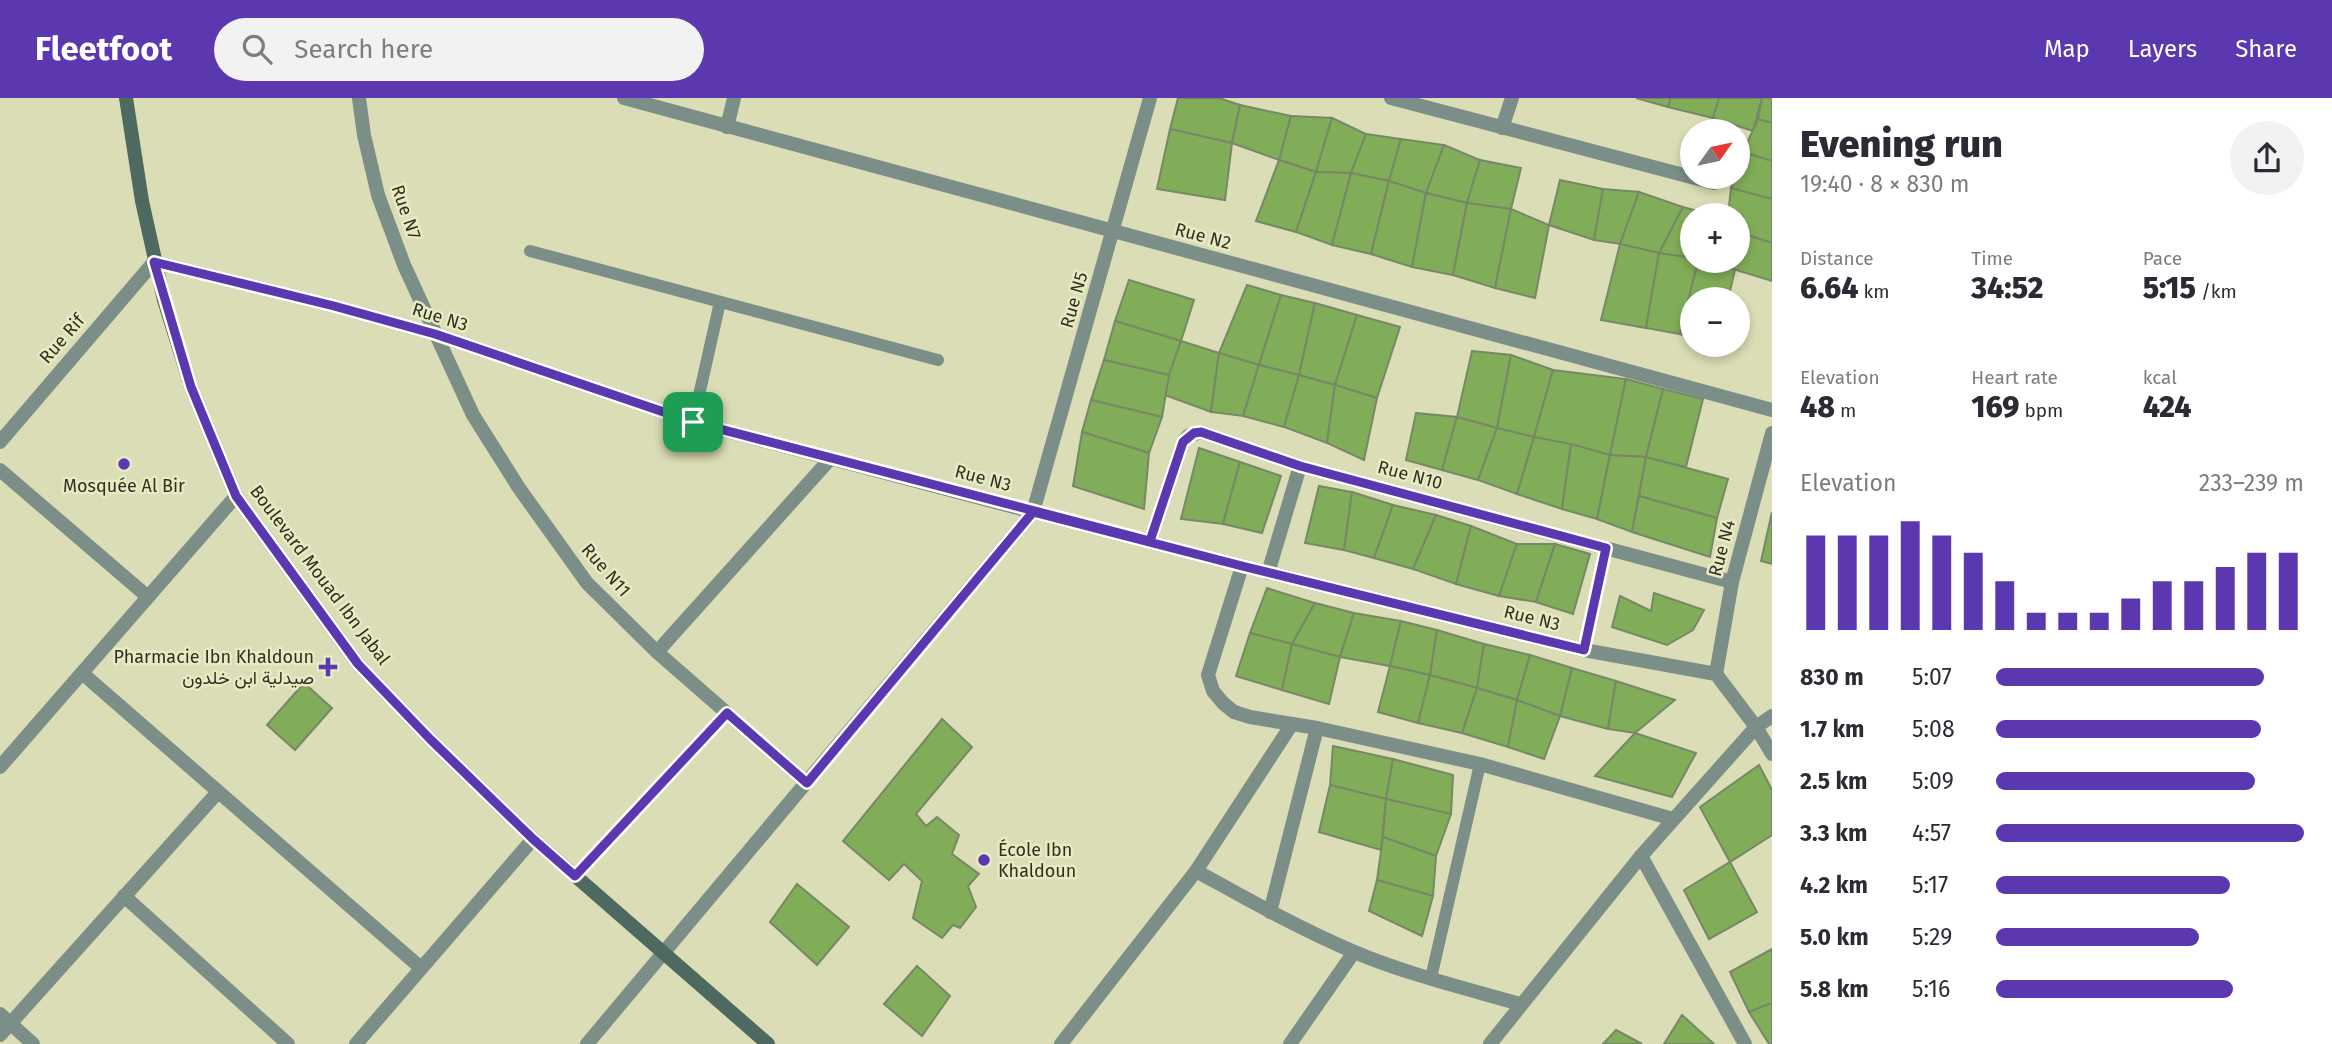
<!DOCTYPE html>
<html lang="en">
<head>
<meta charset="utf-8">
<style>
	:root { --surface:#fff; --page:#f2f2f3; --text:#2b2b33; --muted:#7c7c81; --accent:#5c38b0 }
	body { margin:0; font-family:"Fira Sans",Vazirmatn,sans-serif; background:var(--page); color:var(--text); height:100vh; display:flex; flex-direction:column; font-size:26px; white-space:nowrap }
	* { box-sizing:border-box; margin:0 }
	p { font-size:23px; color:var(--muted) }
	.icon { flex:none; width:38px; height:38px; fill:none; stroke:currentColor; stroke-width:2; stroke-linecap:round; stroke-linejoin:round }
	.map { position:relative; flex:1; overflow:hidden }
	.panel { display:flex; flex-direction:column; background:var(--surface); width:560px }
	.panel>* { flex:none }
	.needle { width:46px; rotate:57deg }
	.fabs { position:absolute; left:1680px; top:21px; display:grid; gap:14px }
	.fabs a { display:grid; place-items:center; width:70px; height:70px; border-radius:50%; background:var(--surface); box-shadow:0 4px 10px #0003; font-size:35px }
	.pin { position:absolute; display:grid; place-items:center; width:60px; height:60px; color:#fff; margin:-30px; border-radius:14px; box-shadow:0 4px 10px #0006 }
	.round { display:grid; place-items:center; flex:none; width:74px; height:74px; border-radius:37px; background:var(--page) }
	.summary { display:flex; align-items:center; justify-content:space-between; height:119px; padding:0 28px }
	h1 { font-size:38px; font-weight:800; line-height:52px }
	.figures { display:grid; grid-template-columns:repeat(3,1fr); gap:10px; height:119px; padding:7px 28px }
	.figures div { display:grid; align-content:center }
	.figures b { font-size:30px; font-weight:800 }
	.figures small { font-size:19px; font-weight:400 }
	.figures p { font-size:19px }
	.chart { height:196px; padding:14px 28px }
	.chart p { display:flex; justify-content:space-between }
	.chart svg { width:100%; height:126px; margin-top:7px; stroke:var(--accent); stroke-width:6 }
	ul { padding:0 28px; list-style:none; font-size:23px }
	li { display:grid; grid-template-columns:112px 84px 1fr; align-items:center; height:52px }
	li i { height:18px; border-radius:9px; background:var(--accent) }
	header { display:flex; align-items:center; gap:42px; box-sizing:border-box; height:98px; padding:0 35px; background:var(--accent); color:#fff }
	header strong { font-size:33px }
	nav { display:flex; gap:38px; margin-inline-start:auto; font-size:24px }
	.search { width:490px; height:63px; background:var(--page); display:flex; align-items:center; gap:18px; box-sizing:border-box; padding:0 24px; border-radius:38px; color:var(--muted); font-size:26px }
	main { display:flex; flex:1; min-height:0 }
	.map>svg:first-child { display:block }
</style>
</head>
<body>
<header>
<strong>Fleetfoot</strong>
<div class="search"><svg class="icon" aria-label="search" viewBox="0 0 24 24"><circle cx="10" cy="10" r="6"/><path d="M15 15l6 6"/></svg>Search here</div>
<nav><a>Map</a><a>Layers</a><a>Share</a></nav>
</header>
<main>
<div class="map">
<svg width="1772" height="946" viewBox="0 0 1772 946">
	<rect width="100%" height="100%" fill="#daddb5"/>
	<g fill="#82ad58" stroke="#768867" stroke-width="2">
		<path d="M1178,0H1219L1240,7L1232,45L1170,31Z"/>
		<path d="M1636,0H1671L1668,9Z"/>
		<path d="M1671,0H1719L1713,20L1668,9Z"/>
		<path d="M1719,0H1762L1753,33L1713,20Z"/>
		<path d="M1762,0H1772V25L1758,21Z"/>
		<path d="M1240,7L1291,18L1279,62L1232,45Z"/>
		<path d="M1291,18L1332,20L1316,74L1279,62Z"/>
		<path d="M1332,20L1366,36L1351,75L1316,74Z"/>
		<path d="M1758,21L1772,25V63L1743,54Z"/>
		<path d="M1170,31L1232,45L1225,102L1157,91Z"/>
		<path d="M1366,36L1401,41L1389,83L1351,75Z"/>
		<path d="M1401,41L1444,47L1426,95L1389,83Z"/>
		<path d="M1444,47L1480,62L1467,105L1426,95Z"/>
		<path d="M1743,54L1772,63V101L1731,90L1735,79H1738V70Z"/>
		<path d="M1279,62L1316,74L1296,134L1256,123Z"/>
		<path d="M1480,62L1521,70L1511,111L1467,105Z"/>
		<path d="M1316,74L1351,75L1332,147L1296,134Z"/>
		<path d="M1351,75L1389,83L1371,156L1332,147Z"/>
		<path d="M1560,82L1603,91L1594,142L1549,127Z"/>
		<path d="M1389,83L1426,95L1412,169L1371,156Z"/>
		<path d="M1731,90L1772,101V145L1738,134V117H1728Z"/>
		<path d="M1603,91L1639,94L1620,146L1594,142Z"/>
		<path d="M1639,94L1683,109L1659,155L1620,146Z"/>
		<path d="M1426,95L1467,105L1453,177L1412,169Z"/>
		<path d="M1467,105L1511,111L1495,190L1453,177Z"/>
		<path d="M1683,109L1712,117H1692V160L1659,155Z"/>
		<path d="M1511,111L1549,127L1535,200L1495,190Z"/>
		<path d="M1738,134L1772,145V183L1717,166L1718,163H1738Z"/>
		<path d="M1620,146L1659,155L1646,230L1601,222Z"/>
		<path d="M1659,155L1692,160V163H1698L1680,236L1646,230Z"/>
		<path d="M1698,163H1705L1735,172L1728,201H1692V240L1680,236Z"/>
		<path d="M1129,182L1194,202L1181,243L1115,223Z"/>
		<path d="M1247,187L1281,197L1259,267L1219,255Z"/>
		<path d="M1281,197L1315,205L1299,277L1259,267Z"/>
		<path d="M1315,205L1357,217L1335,287L1299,277Z"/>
		<path d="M1357,217L1400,229L1377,300L1335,287Z"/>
		<path d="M1115,223L1181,243L1169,277L1104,262Z"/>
		<path d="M1181,243L1219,255L1211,314L1165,297L1169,277Z"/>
		<path d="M1472,253L1511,257L1497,330L1457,319Z"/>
		<path d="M1219,255L1259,267L1243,318L1211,314Z"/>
		<path d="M1511,257L1553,272L1534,339L1497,330Z"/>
		<path d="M1104,262L1169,277L1162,319L1091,302Z"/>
		<path d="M1259,267L1299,277L1284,329L1243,318Z"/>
		<path d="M1553,272L1626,281L1610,357L1534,339Z"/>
		<path d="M1299,277L1335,287L1327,345L1284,329Z"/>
		<path d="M1626,281L1663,291L1646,359L1610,357Z"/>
		<path d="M1335,287L1377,300L1364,362L1327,345Z"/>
		<path d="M1663,291L1703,301L1686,369L1646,359Z"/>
		<path d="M1091,302L1162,319L1149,355L1082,334Z"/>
		<path d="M1416,315L1457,319L1442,372L1406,362Z"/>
		<path d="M1457,319L1497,330L1478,382L1442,372Z"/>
		<path d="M1497,330L1534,339L1517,396L1478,382Z"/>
		<path d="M1082,334L1149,355L1144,411L1073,388Z"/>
		<path d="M1534,339L1571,346L1562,411L1517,396Z"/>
		<path d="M1571,346L1610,357L1597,421L1562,411Z"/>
		<path d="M1199,350L1240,364L1223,426L1181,421Z"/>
		<path d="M1610,357L1646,359L1632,434L1597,421Z"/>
		<path d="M1646,359L1728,381L1717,420L1639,398Z"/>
		<path d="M1240,364L1281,378L1262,435L1223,426Z"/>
		<path d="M1319,388L1352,394L1344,452L1305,445Z"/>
		<path d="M1352,394L1393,407L1374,460L1344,452Z"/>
		<path d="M1639,398L1717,420L1710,459L1632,434Z"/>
		<path d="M1393,407L1436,417L1413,471L1374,460Z"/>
		<path d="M1772,414V466L1761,463Z"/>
		<path d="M1436,417L1471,428L1456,486L1413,471Z"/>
		<path d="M1471,428L1517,446L1499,498L1456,486Z"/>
		<path d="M1517,446H1555L1536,504L1499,498Z"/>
		<path d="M1555,446L1590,456L1573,516L1536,504Z"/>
		<path d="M1267,490L1315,505L1292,546L1250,535Z"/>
		<path d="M1654,495L1704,512L1693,532L1667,547L1612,529L1620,498L1651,513Z"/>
		<path d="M1315,505L1354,515L1340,559L1292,546Z"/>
		<path d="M1354,515L1401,523L1390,568L1340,559Z"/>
		<path d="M1401,523L1437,532L1430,577L1390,568Z"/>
		<path d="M1437,532L1484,546L1477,590L1430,577Z"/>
		<path d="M1250,535L1292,546L1282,592L1236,578Z"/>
		<path d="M1292,546L1340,559L1329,606L1282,592Z"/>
		<path d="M1484,546L1530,557L1517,602L1477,590Z"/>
		<path d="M1530,557L1572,570L1560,618L1517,602Z"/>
		<path d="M1390,568L1430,577L1418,625L1378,614Z"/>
		<path d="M1572,570L1616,583L1608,631L1560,618Z"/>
		<path d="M1430,577L1477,590L1462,635L1418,625Z"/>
		<path d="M1616,583L1675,602L1635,635L1608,631Z"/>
		<path d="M304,585L332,610L295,652L267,627Z"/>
		<path d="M1477,590L1517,602L1508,649L1462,635Z"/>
		<path d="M1517,602L1560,618L1544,661L1508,649Z"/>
		<path d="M942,621L972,649L916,716L926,728L937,719L959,737L952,756L979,776L968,788L976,809L960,830L953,827L942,840L913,820L922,783L904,766L889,782L843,743Z"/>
		<path d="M1635,635L1696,655L1672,699L1595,678Z"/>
		<path d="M1333,648L1393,661L1386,701L1330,687Z"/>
		<path d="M1393,661L1453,677L1451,716L1386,701Z"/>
		<path d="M1759,667L1772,692V737L1730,764L1700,709Z"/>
		<path d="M1330,687L1386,701L1381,752L1319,734Z"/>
		<path d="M1386,701L1451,716L1436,758L1383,739Z"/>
		<path d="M1383,739L1436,758L1433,798L1377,782Z"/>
		<path d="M1730,764L1757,814L1709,841L1684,792Z"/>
		<path d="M1377,782L1433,798L1422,838L1369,813Z"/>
		<path d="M797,786L849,829L817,867L770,824Z"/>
		<path d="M1772,851V905L1749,914L1730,874Z"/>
		<path d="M917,868L950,898L922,938L884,906Z"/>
		<path d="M1772,905V946H1769L1749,914Z"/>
		<path d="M1682,917L1714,946H1664Z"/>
		<path d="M1616,932L1642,946H1603Z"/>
	</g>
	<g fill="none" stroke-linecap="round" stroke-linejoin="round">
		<g stroke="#7b8e87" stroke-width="12">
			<path d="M530,153L938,262"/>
			<path d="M693,324L720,204"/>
			<path d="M1584,552L1606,450"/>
			<path d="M575,778L727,615"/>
			<path d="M1431,880L1480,666"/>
		</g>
		<g stroke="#7b8e87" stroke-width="14">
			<path d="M359,0L364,37L378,97L404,167L473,317L519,390L587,485L657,554L807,685"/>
			<path d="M624,0L1772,312"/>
			<path d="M1391,0L1714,85"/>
			<path d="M727,29L734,0"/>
			<path d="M1502,30L1512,0"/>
			<path d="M154,164L334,208L435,236L693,324L1033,414L1242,468L1584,552L1716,576L1756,629L1772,656"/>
			<path d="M0,372L148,499"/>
			<path d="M1150,443L1183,344L1188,338L1201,334L1300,368L1732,484"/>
			<path d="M1242,468L1208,577L1213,593L1223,605L1234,614L1250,619L1317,630L1480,666L1673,721"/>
			<path d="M1268,475L1300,368"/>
			<path d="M657,554L831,360"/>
			<path d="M82,575L421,870"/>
			<path d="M1716,576L1732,484L1772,335"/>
			<path d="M0,669L236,398"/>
			<path d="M1641,758L1745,946"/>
			<path d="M1196,773C1247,801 1298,830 1352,853C1406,876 1464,890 1520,906"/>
			<path d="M124,798L288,946"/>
			<path d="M1270,814L1317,630"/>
			<path d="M0,916L33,946"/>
			<path d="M0,937L218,694"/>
			<path d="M356,946L533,741"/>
			<path d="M587,946L1033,414L1150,0"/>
			<path d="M1061,946L1196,773L1292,626"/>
			<path d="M1290,946L1354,854"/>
			<path d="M1490,946L1641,758L1756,629L1772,618"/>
		</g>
		<path stroke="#7b8e87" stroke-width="14" d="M0,344L154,164"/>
		<path stroke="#4e6a60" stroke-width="14" d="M126,0L142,103L164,202L191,289L236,398L358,566L430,641L533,741L768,946"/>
	</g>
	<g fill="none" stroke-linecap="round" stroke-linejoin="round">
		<defs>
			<path id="route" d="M693,324L435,236L334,208L154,164L191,289L236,398L358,566L430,641L533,741L575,778L727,615L807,685L1033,414L1242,468L1584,552L1606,450L1300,368L1201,334L1194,335L1183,344L1150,443L693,324"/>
		</defs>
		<use href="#route" stroke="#fff" stroke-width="14"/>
		<use href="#route" stroke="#5c38b0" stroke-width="9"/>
	</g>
	<g fill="#5c38b0" stroke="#e7eac2" stroke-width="2.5">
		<circle cx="124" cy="366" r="7"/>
		<path d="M324.5 558.5h7v7h7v7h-7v7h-7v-7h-7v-7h7z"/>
		<circle cx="984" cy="762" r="7"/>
	</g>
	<g text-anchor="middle" stroke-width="5" stroke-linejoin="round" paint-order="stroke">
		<g font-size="18" fill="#303122" stroke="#e7eac2">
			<text transform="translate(406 114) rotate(71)" y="6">Rue N7</text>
			<text transform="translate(1203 138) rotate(15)" y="6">Rue N2</text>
			<text transform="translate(1074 202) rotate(-74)" y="6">Rue N5</text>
			<text transform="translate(440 219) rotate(17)" y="6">Rue N3</text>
			<text transform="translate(62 241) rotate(-49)" y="6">Rue Rif</text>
			<text transform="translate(1410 377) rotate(15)" y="6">Rue N10</text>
			<text transform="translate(983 380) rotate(15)" y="6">Rue N3</text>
			<text transform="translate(1722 450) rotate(-75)" y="6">Rue N4</text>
			<text transform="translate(606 472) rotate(49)" y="6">Rue N11</text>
			<text transform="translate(320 477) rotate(53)" y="6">Boulevard Mouad Ibn Jabal</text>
			<text transform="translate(1532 520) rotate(14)" y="6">Rue N3</text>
		</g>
		<g font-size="18" fill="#303122" stroke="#e7eac2">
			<text x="124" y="394">Mosquée Al Bir</text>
			<text x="314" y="565" text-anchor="end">Pharmacie Ibn Khaldoun<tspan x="314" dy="21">صيدلية ابن خلدون</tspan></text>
			<text x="998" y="758" text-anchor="start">École Ibn<tspan x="998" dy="21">Khaldoun</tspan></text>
		</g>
	</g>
</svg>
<div class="fabs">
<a><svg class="needle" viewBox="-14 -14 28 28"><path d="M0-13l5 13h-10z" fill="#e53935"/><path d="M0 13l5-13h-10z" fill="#7c7c81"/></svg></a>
<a>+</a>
<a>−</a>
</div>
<div class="pin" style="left:693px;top:324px;background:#1e9e55"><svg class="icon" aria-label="arrive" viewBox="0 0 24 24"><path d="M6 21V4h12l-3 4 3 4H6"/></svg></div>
</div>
<section class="panel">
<div class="summary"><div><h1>Evening run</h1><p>19:40 · 8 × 830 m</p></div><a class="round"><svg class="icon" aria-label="share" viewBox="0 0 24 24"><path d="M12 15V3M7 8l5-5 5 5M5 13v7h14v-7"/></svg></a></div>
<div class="figures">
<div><p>Distance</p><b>6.64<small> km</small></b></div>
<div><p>Time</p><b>34:52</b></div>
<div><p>Pace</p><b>5:15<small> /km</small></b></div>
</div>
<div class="figures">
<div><p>Elevation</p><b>48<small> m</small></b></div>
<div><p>Heart rate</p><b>169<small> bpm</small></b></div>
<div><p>kcal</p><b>424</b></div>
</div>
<div class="chart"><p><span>Elevation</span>233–239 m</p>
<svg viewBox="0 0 160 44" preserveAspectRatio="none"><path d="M5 44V11M15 44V11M25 44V11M35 44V6M45 44V11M55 44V17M65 44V27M75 44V38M85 44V38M95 44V38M105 44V33M115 44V27M125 44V27M135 44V22M145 44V17M155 44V17"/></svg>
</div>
<ul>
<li><b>830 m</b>5:07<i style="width:87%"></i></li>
<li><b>1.7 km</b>5:08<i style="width:86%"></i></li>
<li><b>2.5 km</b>5:09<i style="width:84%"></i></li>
<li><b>3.3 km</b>4:57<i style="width:100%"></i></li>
<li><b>4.2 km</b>5:17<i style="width:76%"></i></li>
<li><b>5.0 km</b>5:29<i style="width:66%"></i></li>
<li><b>5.8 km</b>5:16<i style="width:77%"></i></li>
</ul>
</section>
</main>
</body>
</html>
